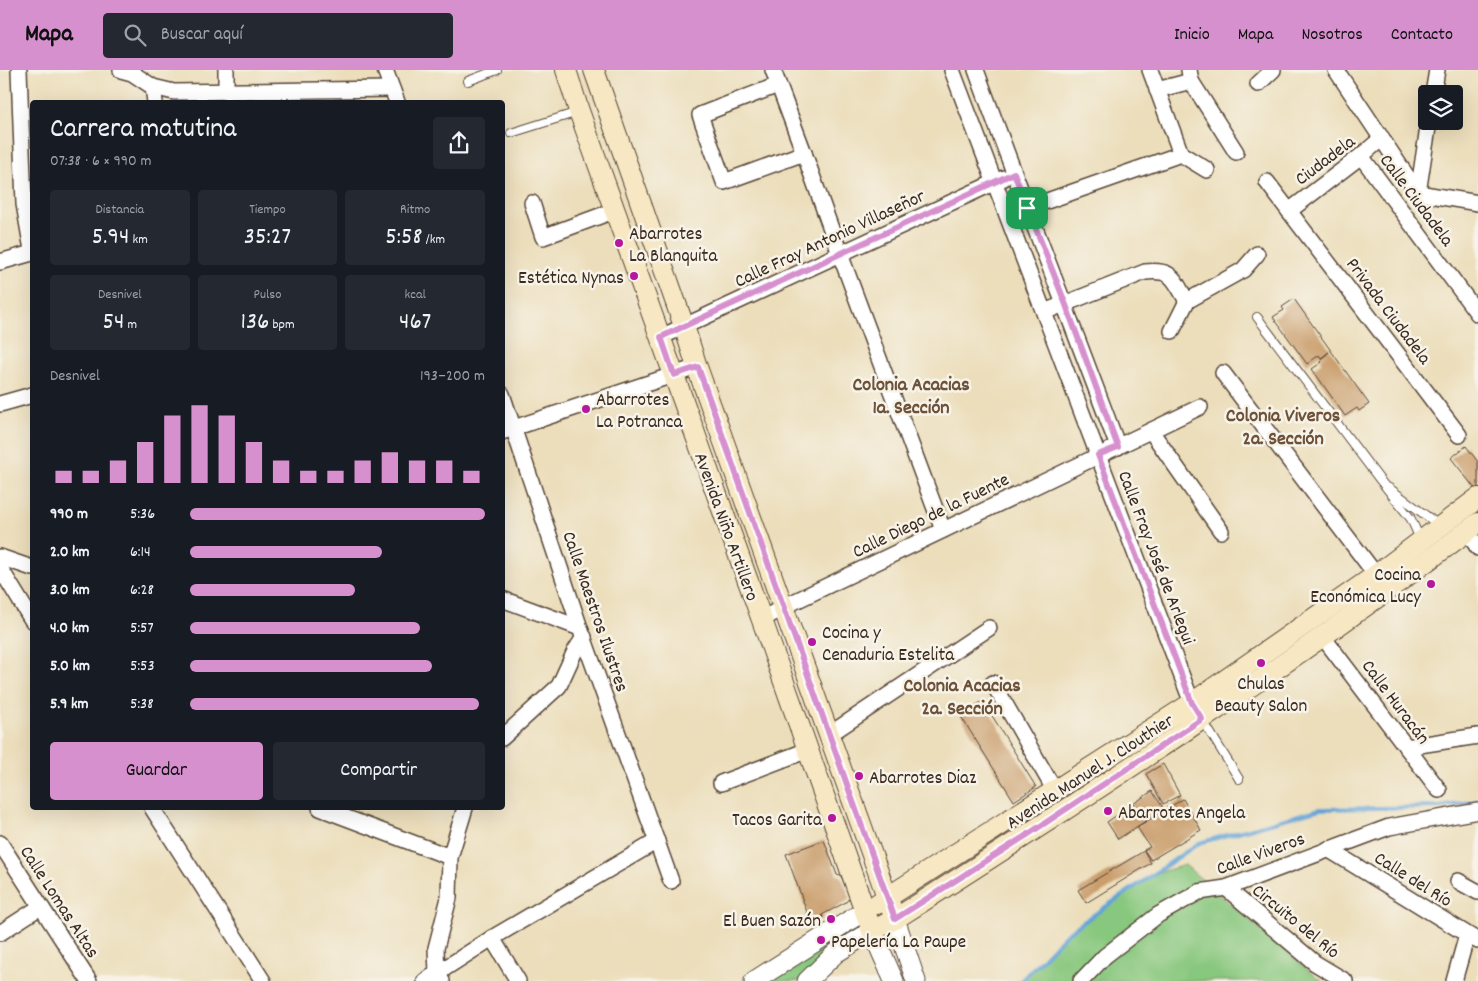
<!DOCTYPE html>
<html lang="es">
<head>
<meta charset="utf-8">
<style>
	:root { --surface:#171b24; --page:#242831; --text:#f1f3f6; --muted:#9ea1a6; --accent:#d690ce }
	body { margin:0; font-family:Dekko,sans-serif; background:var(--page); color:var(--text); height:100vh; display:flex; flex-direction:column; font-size:19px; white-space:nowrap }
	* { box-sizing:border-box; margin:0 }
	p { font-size:16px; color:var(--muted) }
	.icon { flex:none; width:28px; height:28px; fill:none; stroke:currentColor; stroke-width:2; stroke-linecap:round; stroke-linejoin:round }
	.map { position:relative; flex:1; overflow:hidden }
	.sheet { position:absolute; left:30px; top:30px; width:475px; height:710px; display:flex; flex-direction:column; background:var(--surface); border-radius:5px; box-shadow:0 5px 20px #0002 }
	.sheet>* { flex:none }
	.tools { position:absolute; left:1418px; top:15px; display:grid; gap:10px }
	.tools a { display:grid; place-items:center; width:45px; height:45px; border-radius:5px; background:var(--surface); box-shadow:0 5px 20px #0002; font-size:25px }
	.pin { position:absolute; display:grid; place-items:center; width:42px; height:42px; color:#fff; margin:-21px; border-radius:10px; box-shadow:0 2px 8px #0006 }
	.round { display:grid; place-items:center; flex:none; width:52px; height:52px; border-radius:5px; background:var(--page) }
	.head { display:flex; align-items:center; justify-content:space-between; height:85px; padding:0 20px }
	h1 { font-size:28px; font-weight:600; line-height:38px }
	.metrics { display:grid; grid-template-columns:repeat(3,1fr); gap:8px; height:85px; padding:5px 20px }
	.metrics div { display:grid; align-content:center; border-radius:5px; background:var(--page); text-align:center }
	.metrics b { font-size:25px; font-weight:600 }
	.metrics small { font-size:14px; font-weight:400 }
	.metrics p { font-size:14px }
	.chart { height:140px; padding:10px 20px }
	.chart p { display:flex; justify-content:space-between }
	.chart svg { width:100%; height:90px; margin-top:5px; stroke:var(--accent); stroke-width:6 }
	.primary-button { display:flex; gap:10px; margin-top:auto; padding:10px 20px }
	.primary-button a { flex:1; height:58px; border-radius:5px; background:var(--accent); color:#111; font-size:20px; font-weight:600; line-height:58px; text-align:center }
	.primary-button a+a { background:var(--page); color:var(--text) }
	ul { padding:0 20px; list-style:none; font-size:16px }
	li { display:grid; grid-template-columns:80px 60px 1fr; align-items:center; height:38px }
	li i { height:12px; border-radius:6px; background:var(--accent) }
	header { display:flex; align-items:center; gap:30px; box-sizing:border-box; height:70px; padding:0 25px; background:var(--accent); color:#111 }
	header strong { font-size:24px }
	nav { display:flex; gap:28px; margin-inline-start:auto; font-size:18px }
	.search { width:350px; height:45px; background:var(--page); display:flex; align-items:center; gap:12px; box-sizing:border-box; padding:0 18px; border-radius:5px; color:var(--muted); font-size:19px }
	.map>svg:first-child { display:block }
</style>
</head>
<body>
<header>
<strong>Mapa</strong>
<div class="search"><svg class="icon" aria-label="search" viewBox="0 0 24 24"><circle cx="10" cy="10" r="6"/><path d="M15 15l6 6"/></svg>Buscar aquí</div>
<nav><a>Inicio</a><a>Mapa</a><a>Nosotros</a><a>Contacto</a></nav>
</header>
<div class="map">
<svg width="1478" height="911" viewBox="0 0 1478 911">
	<rect width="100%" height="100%" fill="#f7f3e8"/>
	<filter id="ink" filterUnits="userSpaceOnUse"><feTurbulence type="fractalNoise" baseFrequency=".02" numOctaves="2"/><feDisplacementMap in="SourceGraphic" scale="10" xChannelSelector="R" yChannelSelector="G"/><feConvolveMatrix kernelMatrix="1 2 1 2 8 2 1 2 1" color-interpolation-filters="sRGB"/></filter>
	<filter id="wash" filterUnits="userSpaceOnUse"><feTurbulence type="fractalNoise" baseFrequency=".0096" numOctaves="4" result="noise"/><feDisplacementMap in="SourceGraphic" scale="20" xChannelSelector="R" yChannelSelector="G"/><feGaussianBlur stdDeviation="1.12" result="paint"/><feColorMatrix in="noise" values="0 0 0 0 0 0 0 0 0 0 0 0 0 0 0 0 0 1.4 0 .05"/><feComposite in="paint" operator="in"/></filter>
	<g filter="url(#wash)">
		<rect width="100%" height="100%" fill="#ecdebb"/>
		<g fill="#88c77e" stroke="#62784e">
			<path d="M1185,795L1317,908L1323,911H1021L1068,864L1157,803Z"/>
			<path d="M866,849L868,855L800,911H765Z"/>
		</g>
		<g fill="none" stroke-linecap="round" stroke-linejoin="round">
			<path stroke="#63a4d7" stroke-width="4" d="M1021,911L1066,864L1199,773L1320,739L1439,737L1478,731"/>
		</g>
		<g id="blocks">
			<g fill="#c99d6c">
				<path d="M1294,229L1369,334L1359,341L1357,338L1345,346L1312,299L1322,292L1320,290L1329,282L1321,288L1319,285L1307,294L1273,247L1284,240L1282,237Z"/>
				<path d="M1466,376L1478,392V418L1476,420L1451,388Z"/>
				<path d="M983,631L1036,717L1014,731L960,645Z"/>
				<path d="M1163,694L1180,725L1163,734L1146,704Z"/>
				<path d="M1152,721L1164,739L1118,769L1107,752Z"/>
				<path d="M1183,729L1201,760L1151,790L1144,780L1150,777L1137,757Z"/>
				<path d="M824,770L837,805L841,806L850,827L846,832L822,845L823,848L812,856L786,784Z"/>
				<path d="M1144,781L1151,793L1086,833L1078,820Z"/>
			</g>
		</g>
	</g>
	<g filter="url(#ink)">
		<use href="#blocks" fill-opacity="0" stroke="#564536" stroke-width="1"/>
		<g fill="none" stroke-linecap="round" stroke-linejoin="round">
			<defs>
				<g id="service">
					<path d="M468,11L497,0"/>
					<path d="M511,63L578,42"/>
					<path d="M1257,247L1380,410L1411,449L1421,471"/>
					<path d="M1389,418L1440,456"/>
					<path d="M1202,649L1239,709"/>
				</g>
				<g id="minor">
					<path d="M19,0L24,134L32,180"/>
					<path d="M121,0L132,3L153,17L174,22L392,19"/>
					<path d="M226,0V22"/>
					<path d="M385,0L397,32"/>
					<path d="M773,0L804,83L840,184L943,460"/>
					<path d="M952,0L1192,633L1197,641"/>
					<path d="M976,0C1022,126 1071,251 1118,377"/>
					<path d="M1150,0L1181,84"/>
					<path d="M1189,0L1191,11L1236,82"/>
					<path d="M1336,0L1418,123"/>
					<path d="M1258,14L1273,0"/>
					<path d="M778,15L700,45L724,112L804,83"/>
					<path d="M153,17L155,32"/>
					<path d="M1157,20L1191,11"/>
					<path d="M1433,24L1437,0"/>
					<path d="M1181,84L1207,100"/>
					<path d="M1361,86L1478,244"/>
					<path d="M1267,112L1459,365"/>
					<path d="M1418,123L1429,51"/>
					<path d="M1418,123L1478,133"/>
					<path d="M532,133L543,167L616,140"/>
					<path d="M1027,138L1181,84"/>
					<path d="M1289,141L1361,86L1382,68"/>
					<path d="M0,192L32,183"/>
					<path d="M1044,242L1145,202C1174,199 1173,209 1187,231"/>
					<path d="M1172,261L1187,231L1243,200L1257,184"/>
					<path d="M661,267L1004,108"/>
					<path d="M1223,303L1376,505"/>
					<path d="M502,324L580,558L671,811"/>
					<path d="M0,334L32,325"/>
					<path d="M1151,361L1221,461"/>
					<path d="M502,362L697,297"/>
					<path d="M1467,461L1478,478"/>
					<path d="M0,487L32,498"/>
					<path d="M0,498L32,550"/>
					<path d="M502,529L580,558"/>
					<path d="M762,550L783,537L1200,337"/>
					<path d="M1323,567L1439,720"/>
					<path d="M993,613L1055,721"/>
					<path d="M830,664L989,558"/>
					<path d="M502,668L559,616L575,581L584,567"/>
					<path d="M1406,677L1478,666"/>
					<path d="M721,713L808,680"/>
					<path d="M152,738L263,911"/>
					<path d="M320,738L450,787"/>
					<path d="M0,773L89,911"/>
					<path d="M1328,779L1478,871"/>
					<path d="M1458,811L1478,822"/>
					<path d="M1226,818L1315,893L1345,911"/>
					<path d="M0,863L40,837"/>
					<path d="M492,868L518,911"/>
					<path d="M425,911L492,868L657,771"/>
					<path d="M442,911L437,904L436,878L449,828L450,787L465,738"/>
					<path d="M1081,911L1105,886L1158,845L1199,822L1226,818L1389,757L1478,741"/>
					<path d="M1454,911L1467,865"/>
				</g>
				<g id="tertiary">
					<path d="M895,849L916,911"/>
					<path d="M754,911L864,841"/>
					<path d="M807,911L836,883L872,861L894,911"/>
				</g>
				<g id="secondary">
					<path d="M566,0L579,41L762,550L872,861L895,849C1093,723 1291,595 1478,453"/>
					<path d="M594,0L684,256L697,297L895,849"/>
					<path d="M877,834L1192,633L1376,505L1478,428"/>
				</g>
			</defs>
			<use href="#service" stroke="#564536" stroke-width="10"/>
			<use href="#minor" stroke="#564536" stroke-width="18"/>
			<use href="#tertiary" stroke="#564536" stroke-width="21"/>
			<use href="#secondary" stroke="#564536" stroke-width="22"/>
			<use href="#service" stroke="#fff" stroke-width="8"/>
			<use href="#minor" stroke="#fff" stroke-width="15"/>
			<use href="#tertiary" stroke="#fff" stroke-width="19"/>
			<use href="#secondary" stroke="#f7e8c3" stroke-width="20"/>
		</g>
	</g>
	<g fill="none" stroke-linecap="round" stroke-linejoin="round" filter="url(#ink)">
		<defs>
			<path id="route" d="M1014,103L1066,235L1118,377L1098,385L1192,633L1202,649L1027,765L895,849L698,297L674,305L661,267Z"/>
		</defs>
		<use href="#route" stroke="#fff" stroke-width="10"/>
		<use href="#route" stroke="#d690ce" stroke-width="6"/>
	</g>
	<g fill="#b5179e" stroke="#f7f3e8" stroke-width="2">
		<circle cx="619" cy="173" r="5"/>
		<circle cx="634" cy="206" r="5"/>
		<circle cx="586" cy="339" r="5"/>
		<circle cx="1431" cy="514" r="5"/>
		<circle cx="812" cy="572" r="5"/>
		<circle cx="1261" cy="593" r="5"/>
		<circle cx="859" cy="706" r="5"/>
		<circle cx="1108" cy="741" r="5"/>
		<circle cx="832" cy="748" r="5"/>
		<circle cx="831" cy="849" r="5"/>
		<circle cx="821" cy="870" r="5"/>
	</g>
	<g text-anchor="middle" stroke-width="5" stroke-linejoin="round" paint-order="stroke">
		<g font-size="19" fill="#3b2a1e" stroke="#f7f3e8">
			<text transform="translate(1324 89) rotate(-37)" y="7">Ciudadela</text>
			<text transform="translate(1418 129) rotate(53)" y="7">Calle Ciudadela</text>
			<text transform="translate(829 167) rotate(-25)" y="7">Calle Fray Antonio Villaseñor</text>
			<text transform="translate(1390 240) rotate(53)" y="7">Privada Ciudadela</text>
			<text transform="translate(930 444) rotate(-26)" y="7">Calle Diego de la Fuente</text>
			<text transform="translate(728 456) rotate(70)" y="7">Avenida Niño Artillero</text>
			<text transform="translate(1158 487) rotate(69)" y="7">Calle Fray José de Arlegui</text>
			<text transform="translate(597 541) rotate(71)" y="7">Calle Maestros Ilustres</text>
			<text transform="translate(1397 631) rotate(53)" y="7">Calle Huracán</text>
			<text transform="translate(1089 700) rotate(-33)" y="7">Avenida Manuel J. Clouthier</text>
			<text transform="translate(1260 782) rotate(-20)" y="7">Calle Viveros</text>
			<text transform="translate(1414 808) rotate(32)" y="7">Calle del Río</text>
			<text transform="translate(61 831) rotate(57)" y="7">Calle Lomas Altas</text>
			<text transform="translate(1297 850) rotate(39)" y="7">Circuito del Río</text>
		</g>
		<g font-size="19" fill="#3b2a1e" stroke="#f7f3e8" text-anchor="start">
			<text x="629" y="169">Abarrotes<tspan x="629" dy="22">La Blanquita</tspan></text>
			<text x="624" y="213" text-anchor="end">Estética Nynas</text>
			<text x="596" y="335">Abarrotes<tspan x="596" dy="22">La Potranca</tspan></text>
			<text x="1421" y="510" text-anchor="end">Cocina<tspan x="1421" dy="22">Económica Lucy</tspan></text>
			<text x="822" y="568">Cocina y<tspan x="822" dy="22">Cenaduria Estelita</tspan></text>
			<text x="1261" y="619" text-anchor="middle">Chulas<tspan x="1261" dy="22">Beauty Salon</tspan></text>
			<text x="869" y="713">Abarrotes Diaz</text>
			<text x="1118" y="748">Abarrotes Angela</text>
			<text x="822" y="755" text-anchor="end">Tacos Garita</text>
			<text x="821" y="856" text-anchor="end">El Buen Sazón</text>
			<text x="831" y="877">Papelería La Paupe</text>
		</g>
		<g font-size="20" font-weight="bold" fill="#6d5239" stroke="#f7f3e8">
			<text x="911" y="320">Colonia Acacias<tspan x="911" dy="23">1a. Sección</tspan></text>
			<text x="1283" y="351">Colonia Viveros<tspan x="1283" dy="23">2a. Sección</tspan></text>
			<text x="962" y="621">Colonia Acacias<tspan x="962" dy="23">2a. Sección</tspan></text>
		</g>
	</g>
</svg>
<div class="tools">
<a><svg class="icon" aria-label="layers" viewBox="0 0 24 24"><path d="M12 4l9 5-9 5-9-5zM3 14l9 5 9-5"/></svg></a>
</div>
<div class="pin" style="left:1027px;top:138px;background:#1e9e55"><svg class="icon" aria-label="arrive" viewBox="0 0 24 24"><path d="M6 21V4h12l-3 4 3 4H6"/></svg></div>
<section class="sheet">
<div class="head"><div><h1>Carrera matutina</h1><p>07:38 · 6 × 990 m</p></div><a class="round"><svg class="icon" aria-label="share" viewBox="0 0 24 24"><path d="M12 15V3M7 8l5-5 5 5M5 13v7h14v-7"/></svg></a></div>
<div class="metrics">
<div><p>Distancia</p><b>5.94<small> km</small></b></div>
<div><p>Tiempo</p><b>35:27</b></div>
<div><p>Ritmo</p><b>5:58<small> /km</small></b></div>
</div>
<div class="metrics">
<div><p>Desnivel</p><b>54<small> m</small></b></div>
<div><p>Pulso</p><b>136<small> bpm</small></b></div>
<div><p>kcal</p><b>467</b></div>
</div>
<div class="chart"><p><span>Desnivel</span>193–200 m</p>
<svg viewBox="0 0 160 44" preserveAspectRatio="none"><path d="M5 44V38M15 44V38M25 44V33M35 44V24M45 44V11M55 44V6M65 44V11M75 44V24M85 44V33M95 44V38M105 44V38M115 44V33M125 44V29M135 44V33M145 44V33M155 44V38"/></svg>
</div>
<ul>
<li><b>990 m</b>5:36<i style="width:100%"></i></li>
<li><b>2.0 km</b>6:14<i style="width:65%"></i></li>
<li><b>3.0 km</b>6:28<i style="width:56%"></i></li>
<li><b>4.0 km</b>5:57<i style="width:78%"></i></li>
<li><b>5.0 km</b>5:53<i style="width:82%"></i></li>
<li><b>5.9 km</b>5:38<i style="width:98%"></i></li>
</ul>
<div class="primary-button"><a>Guardar</a><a>Compartir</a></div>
</section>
</div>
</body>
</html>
